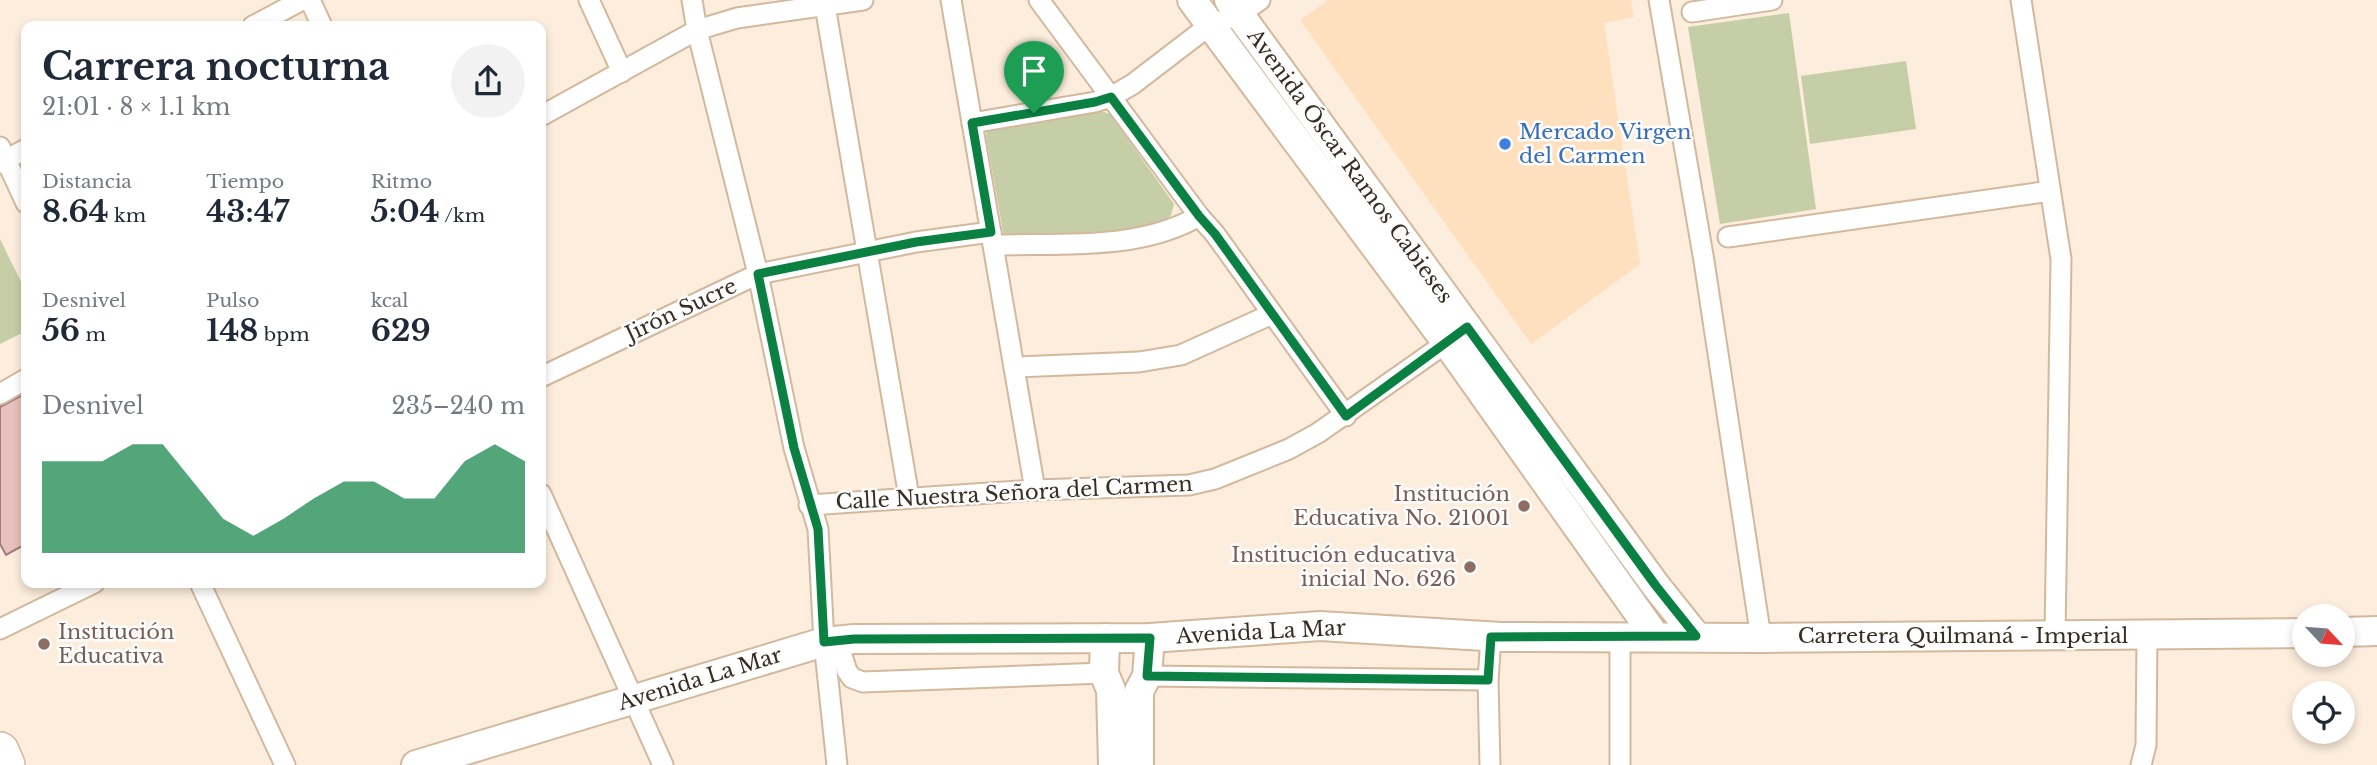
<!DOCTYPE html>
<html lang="es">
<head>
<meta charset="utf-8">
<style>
	:root { --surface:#fff; --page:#f2f2f3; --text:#1f2937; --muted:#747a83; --accent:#0b8043 }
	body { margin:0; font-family:"Libre Baskerville",serif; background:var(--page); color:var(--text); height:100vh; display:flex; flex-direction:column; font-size:26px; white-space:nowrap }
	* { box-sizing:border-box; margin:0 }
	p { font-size:23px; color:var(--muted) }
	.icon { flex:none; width:38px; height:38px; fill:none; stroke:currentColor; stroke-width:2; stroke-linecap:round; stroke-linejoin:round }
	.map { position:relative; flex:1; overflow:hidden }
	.details { position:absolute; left:21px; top:21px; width:525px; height:567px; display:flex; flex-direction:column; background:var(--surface); border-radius:14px; box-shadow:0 4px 10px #0003 }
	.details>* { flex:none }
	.needle { width:46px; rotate:116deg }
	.buttons { position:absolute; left:2292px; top:604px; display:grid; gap:14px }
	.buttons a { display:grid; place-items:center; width:63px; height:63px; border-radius:50%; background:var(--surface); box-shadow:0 4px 10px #0003; font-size:35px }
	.pin { position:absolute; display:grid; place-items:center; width:60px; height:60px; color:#fff; margin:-72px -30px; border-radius:50% 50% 50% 0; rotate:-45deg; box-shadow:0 0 7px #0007 }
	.pin .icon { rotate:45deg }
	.round { display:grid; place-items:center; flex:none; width:74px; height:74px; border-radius:37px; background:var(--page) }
	.summary { display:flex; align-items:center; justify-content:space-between; height:119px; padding:0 21px }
	h1 { font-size:38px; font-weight:700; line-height:52px }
	.figures { display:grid; grid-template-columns:repeat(3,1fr); gap:10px; height:119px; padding:7px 21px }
	.figures div { display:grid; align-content:center }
	.figures b { font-size:30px; font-weight:700 }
	.figures small { font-size:19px; font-weight:400 }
	.figures p { font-size:19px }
	.chart { height:196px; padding:14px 21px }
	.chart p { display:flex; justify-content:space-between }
	.chart svg { width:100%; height:126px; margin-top:7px; fill:var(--accent); opacity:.7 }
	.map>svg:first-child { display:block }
</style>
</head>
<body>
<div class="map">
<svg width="2377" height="765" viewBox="0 0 2377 765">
	<rect width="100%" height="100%" fill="#fceddc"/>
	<path fill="#ffe0be" d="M1329,0H1631L1634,17L1604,23L1640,264L1531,344L1300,20Z"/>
	<g fill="#c6cea7">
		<path d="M1789,13L1816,209L1720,224L1688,27Z"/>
		<path d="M1906,61L1916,129L1810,144L1801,76Z"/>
		<path d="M1098,110L1110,114L1174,204L1171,215L1164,223L1101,233L1004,237L986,136L987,129Z"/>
		<path d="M0,239L26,292V331L0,344Z"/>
	</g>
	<path fill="#e8c0be" stroke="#a07b7a" stroke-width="2" d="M26,393V544L6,555L0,544V407Z"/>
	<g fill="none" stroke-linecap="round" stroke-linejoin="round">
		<defs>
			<g id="street">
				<path d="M310,0L322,26"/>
				<path d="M589,0L622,72"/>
				<path d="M692,0L697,30L758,274L794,448L818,529L824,642L837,765"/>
				<path d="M824,0L909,497"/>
				<path d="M951,0L1035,490"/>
				<path d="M1039,0L1199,216L1215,234L1346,416"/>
				<path d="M1659,0L1704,261L1761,638"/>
				<path d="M2021,0L2061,259L2055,635"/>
				<path d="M1692,12L1772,0"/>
				<path d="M253,26L302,0"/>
				<path d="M541,116L697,30L737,18L863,0"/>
				<path d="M972,123L1095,102L1111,97L1133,84L1210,25L1240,14L1260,0"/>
				<path d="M0,147L26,203"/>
				<path d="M0,163L26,149"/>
				<path d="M1728,237L2050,191"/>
				<path d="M993,245C1061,243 1139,251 1199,216"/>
				<path d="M1014,367L1139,362L1181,355L1272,314"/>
				<path d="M541,377L758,274L916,242L991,232"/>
				<path d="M0,394L26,379"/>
				<path d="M541,494L663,765"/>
				<path d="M809,505L1035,490L1189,485L1215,479L1289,449L1318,433L1456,336"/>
				<path d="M200,583L285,765"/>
				<path d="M0,629L94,583"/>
				<path d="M837,641L847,671L852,678L863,682L1104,673"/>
				<path d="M1147,676L1488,680"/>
				<path d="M1490,765L1488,680L1491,637"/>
				<path d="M1620,765V636"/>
				<path d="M2141,765L2146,745L2147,635"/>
			</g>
			<g id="secondary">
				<path d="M1192,0L1447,343L1655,636"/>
				<path d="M1229,0L1656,586L1696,636"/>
				<path d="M2343,632L2377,631"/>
				<path d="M1105,638L1104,673L1111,690L1113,765"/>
				<path d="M416,765L824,642L854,639L1150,638L1320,626L1501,637L1761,638L2305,633"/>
				<path d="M1139,765V691L1147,676L1150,638"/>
			</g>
			<path id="highway" d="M0,751L6,765"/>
		</defs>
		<use href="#street" stroke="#d2b99e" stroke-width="23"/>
		<use href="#secondary" stroke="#d2b99e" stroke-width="32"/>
		<use href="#highway" stroke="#d2b99e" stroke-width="40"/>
		<use href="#street" stroke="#fff" stroke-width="19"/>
		<use href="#secondary" stroke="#fff" stroke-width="28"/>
		<use href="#highway" stroke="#fff" stroke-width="37"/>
	</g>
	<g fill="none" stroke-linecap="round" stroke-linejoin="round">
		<defs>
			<path id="route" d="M1111,97L1199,216L1215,234L1346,416L1467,327L1656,586L1696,636L1491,637L1488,680L1147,676L1150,638L854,639L824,642L818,529L794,448L758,274L916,242L991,232L972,123L1095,102Z"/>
		</defs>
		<use href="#route" stroke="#fff" stroke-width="14"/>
		<use href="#route" stroke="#0b8043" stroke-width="9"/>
	</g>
	<circle fill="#3f7fe0" stroke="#fdfdfd" stroke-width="2.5" cx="1505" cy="144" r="7"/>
	<g fill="#8d6e63" stroke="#fdfdfd" stroke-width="2.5">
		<circle cx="1524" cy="506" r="7"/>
		<circle cx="1470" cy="567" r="7"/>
		<circle cx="44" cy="644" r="7"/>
	</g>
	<g text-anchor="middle" stroke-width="5" stroke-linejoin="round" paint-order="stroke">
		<g font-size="21" fill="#366cbe" stroke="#fdfdfd" text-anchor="start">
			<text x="1519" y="139">Mercado Virgen<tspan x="1519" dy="24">del Carmen</tspan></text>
		</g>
		<g font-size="21" fill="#372d22" stroke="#fdfdfd">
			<text transform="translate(1350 166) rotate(54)" y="7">Avenida Óscar Ramos Cabieses</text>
			<text transform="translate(681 310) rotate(-25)" y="7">Jirón Sucre</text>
			<text transform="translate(1014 493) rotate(-3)" y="7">Calle Nuestra Señora del Carmen</text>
			<text transform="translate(1261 632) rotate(-3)" y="7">Avenida La Mar</text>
			<text x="1963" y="643">Carretera Quilmaná - Imperial</text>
			<text transform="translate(700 679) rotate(-17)" y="7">Avenida La Mar</text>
		</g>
		<g font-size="21" fill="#785e54" stroke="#fdfdfd" text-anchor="end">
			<text x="1510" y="501">Institución<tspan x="1510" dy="24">Educativa No. 21001</tspan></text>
			<text x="1456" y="562">Institución educativa<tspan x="1456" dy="24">inicial No. 626</tspan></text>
			<text x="58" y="639" text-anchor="start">Institución<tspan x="58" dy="24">Educativa</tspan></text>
		</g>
	</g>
</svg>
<div class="buttons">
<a><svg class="needle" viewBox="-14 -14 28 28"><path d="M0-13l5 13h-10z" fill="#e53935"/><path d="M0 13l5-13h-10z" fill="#747a83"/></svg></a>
<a><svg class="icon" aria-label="locate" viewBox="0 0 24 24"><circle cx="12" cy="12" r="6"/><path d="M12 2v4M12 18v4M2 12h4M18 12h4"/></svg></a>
</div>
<div class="pin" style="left:1034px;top:113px;background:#1e9e55"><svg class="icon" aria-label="arrive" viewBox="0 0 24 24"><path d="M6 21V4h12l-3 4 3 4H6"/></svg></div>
<section class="details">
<div class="summary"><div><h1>Carrera nocturna</h1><p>21:01 · 8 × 1.1 km</p></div><a class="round"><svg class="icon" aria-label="share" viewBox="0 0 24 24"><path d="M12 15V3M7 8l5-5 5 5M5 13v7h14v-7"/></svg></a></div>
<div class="figures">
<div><p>Distancia</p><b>8.64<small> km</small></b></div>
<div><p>Tiempo</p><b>43:47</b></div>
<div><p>Ritmo</p><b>5:04<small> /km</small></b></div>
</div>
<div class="figures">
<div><p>Desnivel</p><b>56<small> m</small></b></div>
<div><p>Pulso</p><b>148<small> bpm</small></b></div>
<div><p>kcal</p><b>629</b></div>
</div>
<div class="chart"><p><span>Desnivel</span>235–240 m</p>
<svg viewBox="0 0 160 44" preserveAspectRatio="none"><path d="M0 44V12L10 12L20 12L30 6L40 6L50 19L60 32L70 38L80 32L90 25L100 19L110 19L120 25L130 25L140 12L150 6L160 12V44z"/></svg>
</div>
</section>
</div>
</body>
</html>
